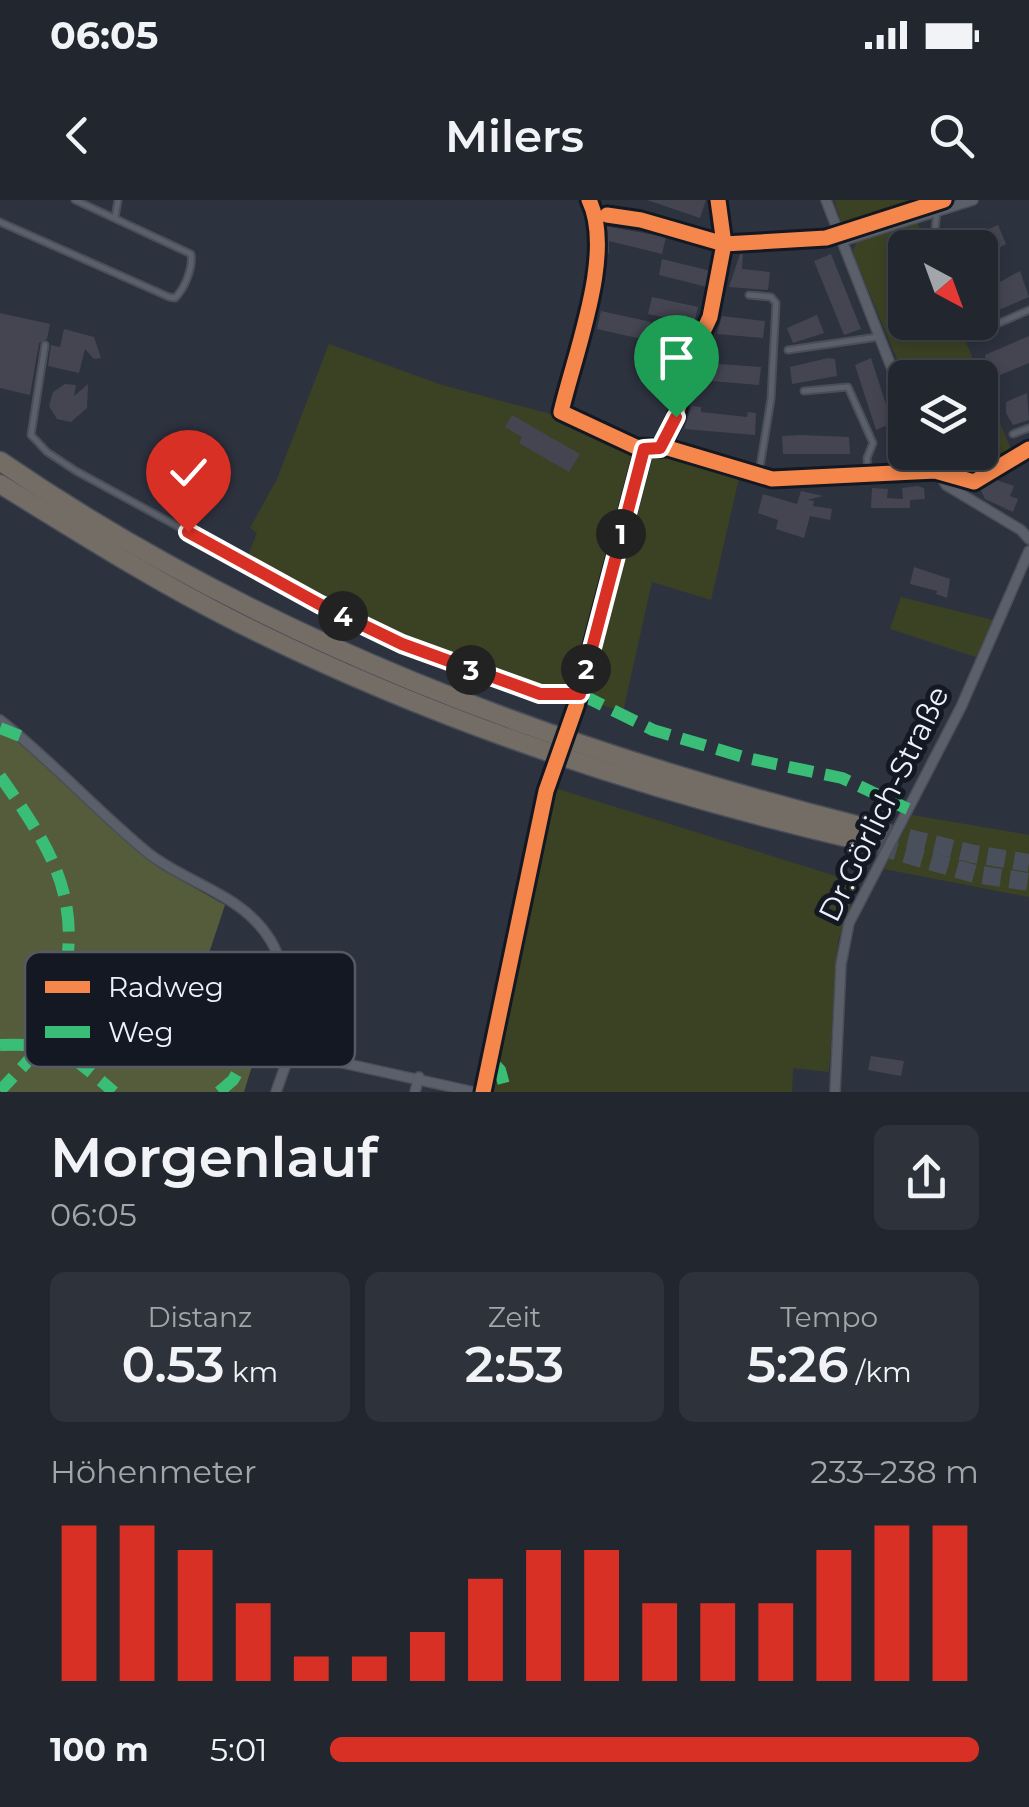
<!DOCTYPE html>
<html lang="de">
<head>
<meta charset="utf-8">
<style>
	:root { --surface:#22262f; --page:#2e323b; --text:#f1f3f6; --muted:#a2a5aa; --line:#3f434b; --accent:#d93025 }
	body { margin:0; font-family:Montserrat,sans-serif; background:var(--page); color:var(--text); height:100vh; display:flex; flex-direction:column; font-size:38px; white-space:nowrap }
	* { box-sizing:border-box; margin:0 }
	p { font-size:32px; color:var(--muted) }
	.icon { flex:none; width:55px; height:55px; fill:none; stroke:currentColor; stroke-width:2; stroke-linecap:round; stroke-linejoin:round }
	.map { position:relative; height:892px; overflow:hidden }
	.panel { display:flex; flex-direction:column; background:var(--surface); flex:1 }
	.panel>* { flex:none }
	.needle { width:65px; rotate:139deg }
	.tools { position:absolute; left:888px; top:30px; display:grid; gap:20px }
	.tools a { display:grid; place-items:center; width:110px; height:110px; border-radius:15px; background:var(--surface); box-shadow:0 5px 15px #0003,0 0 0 2px var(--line); font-size:50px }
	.pin { position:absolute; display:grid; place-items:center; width:85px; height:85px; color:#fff; margin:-102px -42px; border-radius:50% 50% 50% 0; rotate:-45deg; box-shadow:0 0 10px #0007 }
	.pin .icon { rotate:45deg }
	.km { position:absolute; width:50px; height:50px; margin:-25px; border-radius:50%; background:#222; color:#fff; font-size:28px; line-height:50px; text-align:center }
	.round { display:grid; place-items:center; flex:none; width:105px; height:105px; border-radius:15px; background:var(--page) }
	.head { display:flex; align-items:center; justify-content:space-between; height:170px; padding:0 50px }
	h1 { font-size:55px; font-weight:600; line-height:75px }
	.stats { display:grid; grid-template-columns:repeat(3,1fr); gap:15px; height:170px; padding:10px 50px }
	.stats div { display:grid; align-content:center; border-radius:15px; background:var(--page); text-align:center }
	.stats b { font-size:50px; font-weight:600 }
	.stats small { font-size:28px; font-weight:400 }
	.stats p { font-size:28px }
	.chart { height:280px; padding:20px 50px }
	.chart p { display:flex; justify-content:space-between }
	.chart svg { width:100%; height:180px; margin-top:10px; stroke:var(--accent); stroke-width:6 }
	ul { padding:0 50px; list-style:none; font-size:32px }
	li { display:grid; grid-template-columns:160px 120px 1fr; align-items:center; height:75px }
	li i { height:25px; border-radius:12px; background:var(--accent) }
	.status { display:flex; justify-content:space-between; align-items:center; height:70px; padding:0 50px; background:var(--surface); direction:ltr }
	.status svg { height:28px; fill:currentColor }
	header { display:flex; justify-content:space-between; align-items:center; height:130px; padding:0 50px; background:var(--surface); font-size:45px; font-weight:600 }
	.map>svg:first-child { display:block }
</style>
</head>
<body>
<div class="status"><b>06:05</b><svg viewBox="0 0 49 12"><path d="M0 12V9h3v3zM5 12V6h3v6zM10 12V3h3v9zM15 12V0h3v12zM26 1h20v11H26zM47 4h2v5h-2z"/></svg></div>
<header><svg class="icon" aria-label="back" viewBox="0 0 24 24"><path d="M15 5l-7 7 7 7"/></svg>Milers<svg class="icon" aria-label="search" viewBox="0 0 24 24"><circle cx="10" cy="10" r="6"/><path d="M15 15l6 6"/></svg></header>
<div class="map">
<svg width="1029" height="892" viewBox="0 0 1029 892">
	<rect width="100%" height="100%" fill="#2d323f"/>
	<g fill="#3b4224">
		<path d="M834,0H938L844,30Z"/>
		<path d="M917,22L927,47L905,48V122L958,123L1013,254C988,267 969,272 941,264L936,253L980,252V178L905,179L855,58L853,50L857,42Z"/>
		<path d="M329,144L442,185L558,216L643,253L619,351L649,260L656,253L665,252L740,274L711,400L652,382L623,512L583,499L617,359L580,483C525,513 305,386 248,355L257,333L250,328L277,279Z"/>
		<path d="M901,397L993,420L976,457L890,429Z"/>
		<path d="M555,588L858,683L838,741L829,872L793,868L792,892H490Z"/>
		<path d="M912,615L1029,635V697L884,669Z"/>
	</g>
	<path fill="#545c3c" d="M0,529L19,541L159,668L225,705L202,774L255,856L244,892H0Z"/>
	<g fill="#454552">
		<path d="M647,0H706L700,18Z"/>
		<path d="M998,25L1006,44L980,59V48H944Z"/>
		<path d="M604,26L666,37L662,54L609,41V53L605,54Z"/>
		<path d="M740,54H743L742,69L770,72L768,90L729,87Z"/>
		<path d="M831,54L861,129L844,135L814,61Z"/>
		<path d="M662,59L711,71L707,87L659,75Z"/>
		<path d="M1020,71L1029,97L980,118V93Z"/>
		<path d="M652,97L698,107L694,124L648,114Z"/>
		<path d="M601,111L651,122L646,140L597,129Z"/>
		<path d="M0,113L50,124L47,139L39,143L30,195L0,188Z"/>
		<path d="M817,115L824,133L793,143L787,128Z"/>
		<path d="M722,116L765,121L763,138L717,134Z"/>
		<path d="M64,129L94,137L101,158L94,159L85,149L79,173L48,166L51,145L60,147Z"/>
		<path d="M1029,136V163L993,178L986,166L985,155Z"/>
		<path d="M828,158L835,159L837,176L792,184L790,167Z"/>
		<path d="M871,158L892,223L876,230L855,165Z"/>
		<path d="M711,159H719V164L761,167L759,185L699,180L702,163H711Z"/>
		<path d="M65,184L76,185L74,196L88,184L87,208L71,222L57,219L49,206L53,192Z"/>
		<path d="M1027,193L1029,220L1013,225L1006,213V202Z"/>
		<path d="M692,206L701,207V212L747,217L748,212L756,213L755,235L684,229Z"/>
		<path d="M512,215L580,254L569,272L519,243L522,237L505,227Z"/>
		<path d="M800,235L849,237L850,254H783L782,236Z"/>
		<path d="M994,279L1014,286L1010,296L1018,299L1013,312L985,299L980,288Z"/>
		<path d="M917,286L924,288L925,299L910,300V308H871L872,288L888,289L887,298L903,299L902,288Z"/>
		<path d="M801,291L823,296L807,300L814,301L813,306L832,309L830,320L810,316L804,338L776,329L778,320L758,313L763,294L797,304Z"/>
		<path d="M914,367L950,379L947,398L936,394L937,391L910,384Z"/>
		<path d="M871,856L904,861L901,876L868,870Z"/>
	</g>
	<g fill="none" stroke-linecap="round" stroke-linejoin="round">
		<g stroke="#4a4f5c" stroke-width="18" stroke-dasharray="18 9" stroke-linecap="butt">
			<path d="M856,625L974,654L1029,663"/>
			<path d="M853,639L975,674L1029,682"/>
		</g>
		<defs>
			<g id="service">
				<path d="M115,18L118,0"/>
				<path d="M0,22L169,97L175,98C185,88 193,68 191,54L75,0"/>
				<path d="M933,48L937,11"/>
				<path d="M749,95L771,97L776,103L771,199L759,273"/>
				<path d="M964,122L970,133L974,134L1029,110"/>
				<path d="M45,145L31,235L47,252L76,271L344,417L402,444L540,494H580"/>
				<path d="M788,150L878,137"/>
				<path d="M804,191L848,187L873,243L867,258L868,274"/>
				<path d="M1013,234L1029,228"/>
				<path d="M251,800L254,837L262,843L292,845"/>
			</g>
			<g id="minor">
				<path d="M589,0C615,53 574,155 561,212L636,247L668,248L772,279L935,271L974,282L1029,249"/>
				<path d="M826,0L905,202"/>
				<path d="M842,41L973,0"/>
				<path d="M927,252L946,285L1021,330L1029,339"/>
				<path d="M576,506L644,249"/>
				<path d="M0,520C52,561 97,611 148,653C189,685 243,694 271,741C290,773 282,811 293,844L316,857L474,892"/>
				<path d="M276,892L293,844"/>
				<path d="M415,892L419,877"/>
				<path d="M483,892L546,591"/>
				<path d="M835,892L841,764L849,723L961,507L1029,351"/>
			</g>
			<g id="motorway">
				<path d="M0,261C260,439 553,548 856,625"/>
				<path d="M0,284C78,332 155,381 237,422C434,521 639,589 853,639"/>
			</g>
		</defs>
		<use href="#service" stroke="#494e59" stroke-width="9"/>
		<use href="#minor" stroke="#494e59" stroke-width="12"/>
		<use href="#motorway" stroke="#494e59" stroke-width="21"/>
		<use href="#service" stroke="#5b5f69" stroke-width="5"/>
		<use href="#minor" stroke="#5b5f69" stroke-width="9"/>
		<use href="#motorway" stroke="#736d66" stroke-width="18"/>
		<defs>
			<path id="minor-bridge" d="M546,591L576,506"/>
		</defs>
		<use href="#minor-bridge" stroke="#494e59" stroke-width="12" stroke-linecap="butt"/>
		<use href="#minor-bridge" stroke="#5b5f69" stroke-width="9"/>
		<g stroke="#3abd76" stroke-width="12" stroke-dasharray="25 12" stroke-linecap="butt">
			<path d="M580,494L653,530L747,558L842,578L908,609"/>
			<path d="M0,528L20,536"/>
			<path d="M0,576C50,647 84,698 62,788C58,806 51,829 40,845C30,861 13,876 0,891"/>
			<path d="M196,779L250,846"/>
			<path d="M0,845C62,843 68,853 114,892"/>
			<path d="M492,862L500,870L506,892"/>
			<path d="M219,892L233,880L257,839"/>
		</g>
		<defs>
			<g id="cycleway">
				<path d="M589,0C615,53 574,155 561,212L636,247L668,248L772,279L935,271L974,282L1029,249"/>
				<path d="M607,15L641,20L724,44L718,0"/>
				<path d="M661,248L676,217L689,162L710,117L724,44L826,38L944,0"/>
				<path d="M483,892L546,591L576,506L644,249"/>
			</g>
		</defs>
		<use href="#cycleway" stroke="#131822" stroke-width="21"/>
		<use href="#cycleway" stroke="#f5874c" stroke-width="15"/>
	</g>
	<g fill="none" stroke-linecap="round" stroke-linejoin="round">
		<defs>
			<path id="route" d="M188,332L319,404L402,444L540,494H580L644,249L660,248L676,217"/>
		</defs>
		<use href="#route" stroke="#fff" stroke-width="20"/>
		<use href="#route" stroke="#d93025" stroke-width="12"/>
	</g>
	<g text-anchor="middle" stroke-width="10" stroke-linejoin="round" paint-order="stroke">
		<g font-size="30" fill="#ebf1fd" stroke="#131822">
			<text transform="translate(884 604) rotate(-64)" y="10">Dr.Görlich-Straße</text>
		</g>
	</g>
	<rect x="25" y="752" width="330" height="115" rx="15" fill="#131822" stroke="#545964" stroke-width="2.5"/>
	<rect x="45" y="781" width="45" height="12" fill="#f5874c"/>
	<rect x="45" y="826" width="45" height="12" fill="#3abd76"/>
	<g font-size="28" fill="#ebf1fd">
		<text x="108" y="797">Radweg</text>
		<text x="108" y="842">Weg</text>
	</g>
</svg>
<div class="tools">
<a><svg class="needle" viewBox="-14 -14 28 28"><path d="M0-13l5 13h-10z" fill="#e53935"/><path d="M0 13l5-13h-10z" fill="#a2a5aa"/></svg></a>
<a><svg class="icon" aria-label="layers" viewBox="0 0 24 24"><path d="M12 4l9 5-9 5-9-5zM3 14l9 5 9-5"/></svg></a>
</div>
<div class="pin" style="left:676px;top:217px;background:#1e9e55"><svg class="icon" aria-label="arrive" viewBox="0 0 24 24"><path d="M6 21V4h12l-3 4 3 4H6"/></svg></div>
<div class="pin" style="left:188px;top:332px;background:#d93025"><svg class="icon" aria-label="check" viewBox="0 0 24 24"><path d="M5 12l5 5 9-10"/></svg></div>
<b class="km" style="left:621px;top:334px">1</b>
<b class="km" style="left:586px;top:469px">2</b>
<b class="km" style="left:471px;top:470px">3</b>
<b class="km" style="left:343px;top:416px">4</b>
</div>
<section class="panel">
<div class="head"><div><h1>Morgenlauf</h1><p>06:05</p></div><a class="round"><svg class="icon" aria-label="share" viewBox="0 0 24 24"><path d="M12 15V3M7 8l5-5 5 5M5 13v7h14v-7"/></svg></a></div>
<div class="stats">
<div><p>Distanz</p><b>0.53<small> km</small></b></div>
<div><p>Zeit</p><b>2:53</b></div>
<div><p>Tempo</p><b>5:26<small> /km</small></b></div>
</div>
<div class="chart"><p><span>Höhenmeter</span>233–238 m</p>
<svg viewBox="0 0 160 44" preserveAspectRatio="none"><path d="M5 44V6M15 44V6M25 44V12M35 44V25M45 44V38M55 44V38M65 44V32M75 44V19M85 44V12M95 44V12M105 44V25M115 44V25M125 44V25M135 44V12M145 44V6M155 44V6"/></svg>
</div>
<ul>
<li><b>100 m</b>5:01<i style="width:100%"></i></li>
</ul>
</section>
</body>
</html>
